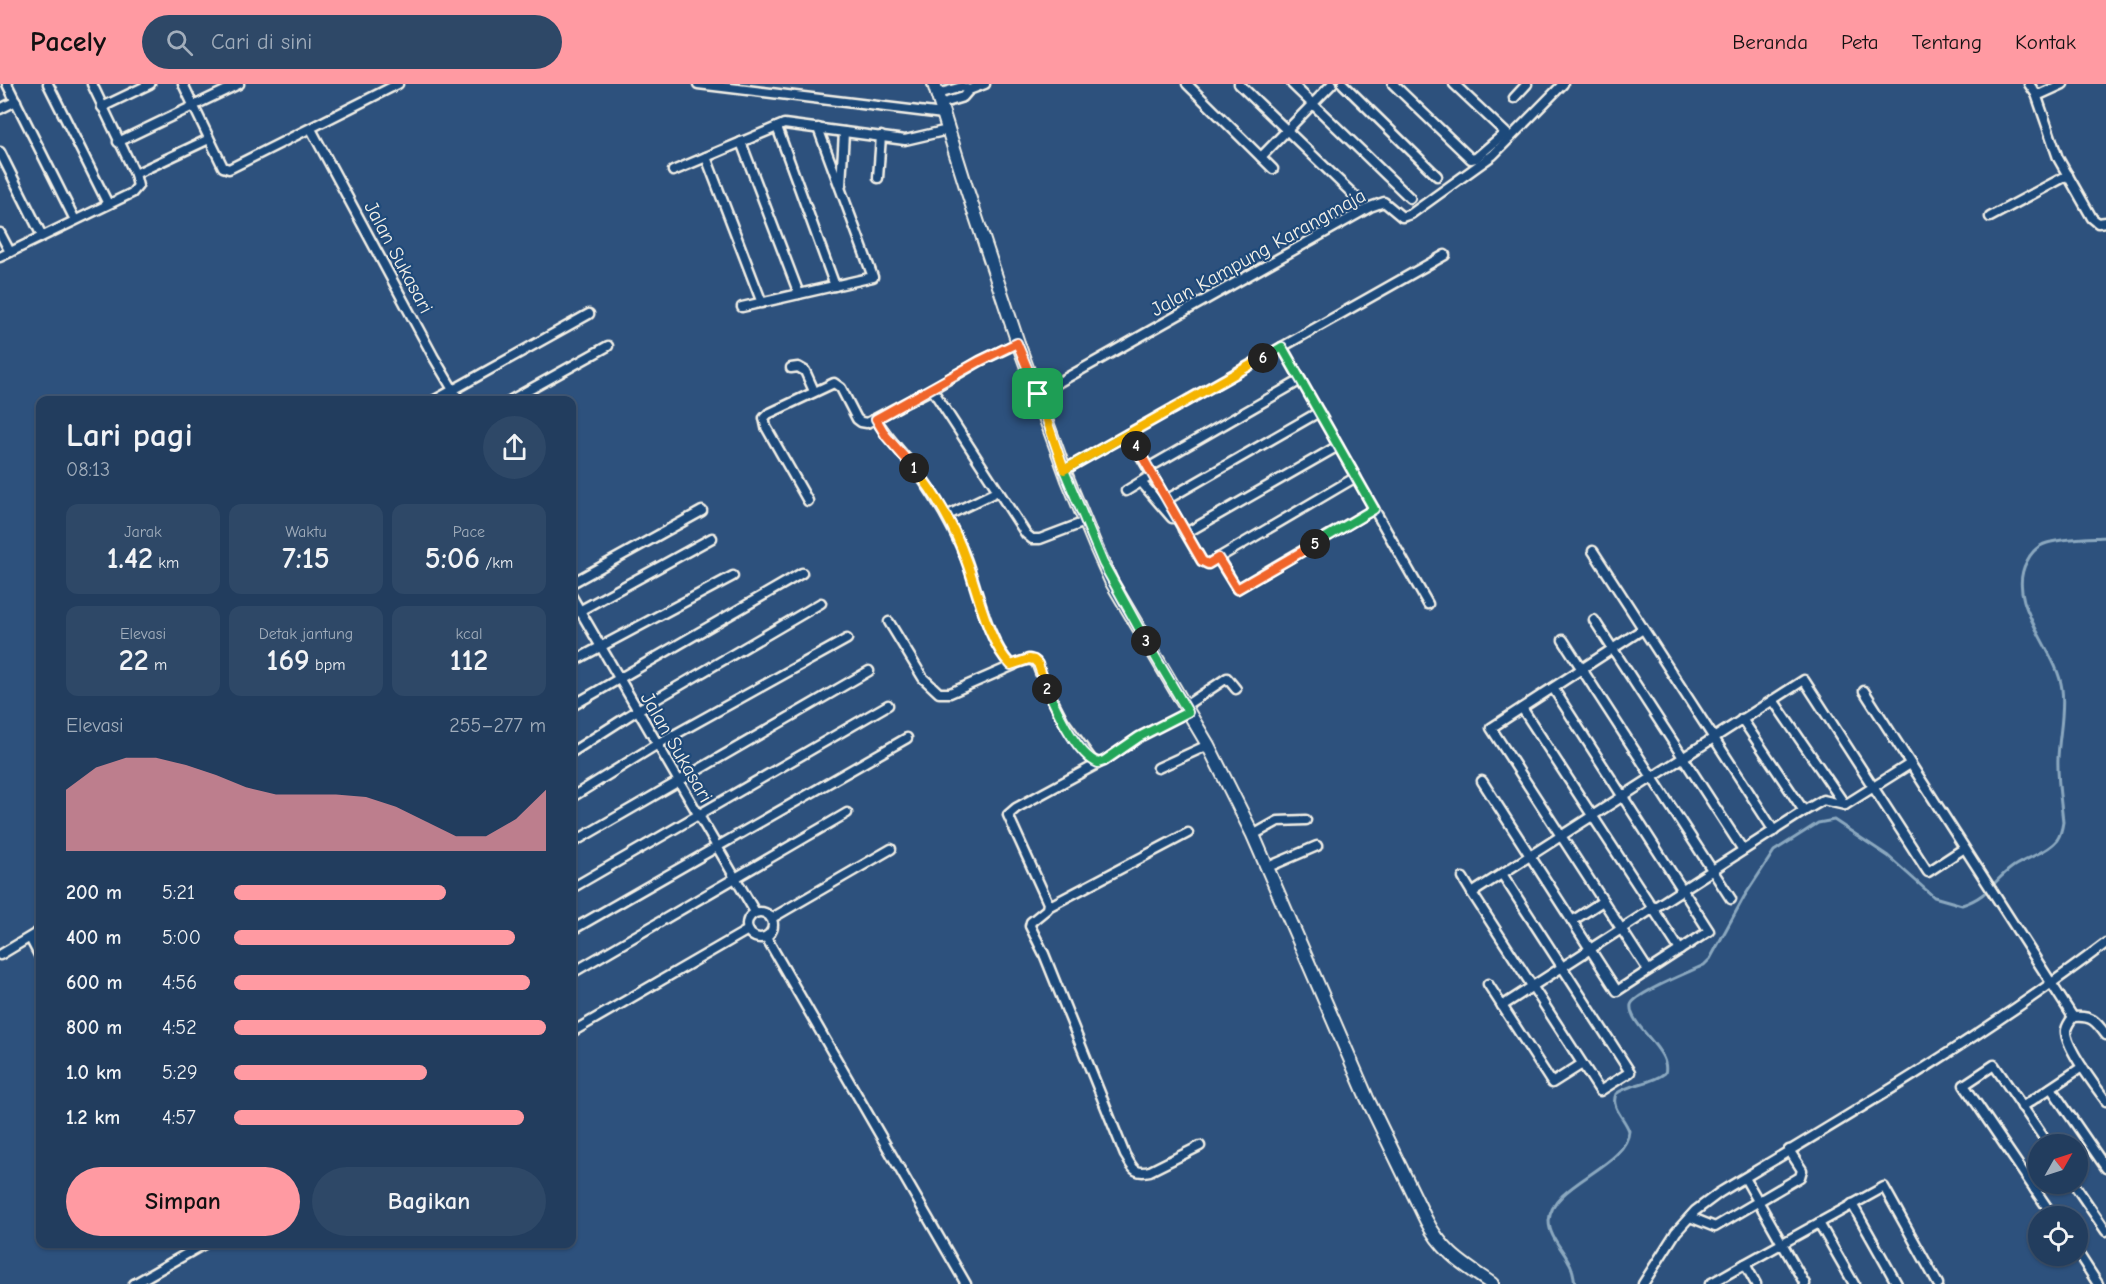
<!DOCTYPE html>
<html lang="id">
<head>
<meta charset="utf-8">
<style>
	:root { --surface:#223d5e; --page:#2e4867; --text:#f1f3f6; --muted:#a2aebc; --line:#3f5673; --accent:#ff9aa2 }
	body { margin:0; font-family:"Comic Neue",sans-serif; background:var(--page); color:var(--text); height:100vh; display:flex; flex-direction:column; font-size:22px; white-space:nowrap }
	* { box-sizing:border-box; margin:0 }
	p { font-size:20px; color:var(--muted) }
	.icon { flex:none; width:33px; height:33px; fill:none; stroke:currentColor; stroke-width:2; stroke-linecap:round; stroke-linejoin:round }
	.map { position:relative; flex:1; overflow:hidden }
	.drawer { position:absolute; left:36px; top:312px; width:540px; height:852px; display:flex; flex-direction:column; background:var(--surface); border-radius:12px; box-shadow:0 2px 4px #0004,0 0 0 2px var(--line) }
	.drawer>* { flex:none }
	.needle { width:39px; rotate:51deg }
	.buttons { position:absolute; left:2028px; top:1050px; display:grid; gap:12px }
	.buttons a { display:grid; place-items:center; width:60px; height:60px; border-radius:50%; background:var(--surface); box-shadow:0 2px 4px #0004,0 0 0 2px var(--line); font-size:30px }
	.pin { position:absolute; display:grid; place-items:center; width:51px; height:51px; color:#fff; margin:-26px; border-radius:12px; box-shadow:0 3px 9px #0006 }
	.km { position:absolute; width:30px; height:30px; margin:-15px; border-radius:50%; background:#222; color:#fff; font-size:16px; line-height:30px; text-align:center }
	.round { display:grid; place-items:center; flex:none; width:63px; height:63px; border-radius:32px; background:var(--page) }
	.head { display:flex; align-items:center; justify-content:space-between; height:102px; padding:0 30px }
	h1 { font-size:33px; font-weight:700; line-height:45px }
	.stats { display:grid; grid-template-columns:repeat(3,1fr); gap:9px; height:102px; padding:6px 30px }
	.stats div { display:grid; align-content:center; border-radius:12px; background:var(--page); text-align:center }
	.stats b { font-size:30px; font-weight:700 }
	.stats small { font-size:16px; font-weight:400 }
	.stats p { font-size:16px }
	.chart { height:168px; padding:12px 30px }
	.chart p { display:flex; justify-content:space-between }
	.chart svg { width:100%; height:108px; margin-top:6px; fill:var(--accent); opacity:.7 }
	.cta { display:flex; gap:12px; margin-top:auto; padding:12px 30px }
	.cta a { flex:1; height:69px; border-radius:36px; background:var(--accent); color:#111; font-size:24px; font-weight:700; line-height:69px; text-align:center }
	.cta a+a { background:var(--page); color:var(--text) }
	ul { padding:0 30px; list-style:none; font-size:20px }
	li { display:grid; grid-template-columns:96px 72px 1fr; align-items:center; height:45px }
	li i { height:15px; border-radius:8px; background:var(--accent) }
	header { display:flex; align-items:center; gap:36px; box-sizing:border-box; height:84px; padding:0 30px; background:var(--accent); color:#111 }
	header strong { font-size:28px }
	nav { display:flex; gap:33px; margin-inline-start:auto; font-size:21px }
	.search { width:420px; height:54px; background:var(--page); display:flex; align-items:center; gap:15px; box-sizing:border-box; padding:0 21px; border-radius:33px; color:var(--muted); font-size:22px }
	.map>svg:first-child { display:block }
</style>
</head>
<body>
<header>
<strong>Pacely</strong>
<div class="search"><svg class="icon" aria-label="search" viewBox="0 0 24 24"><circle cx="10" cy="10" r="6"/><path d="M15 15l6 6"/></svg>Cari di sini</div>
<nav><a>Beranda</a><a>Peta</a><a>Tentang</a><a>Kontak</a></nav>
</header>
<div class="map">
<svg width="2106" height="1200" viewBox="0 0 2106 1200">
	<rect width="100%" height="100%" fill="#2d517d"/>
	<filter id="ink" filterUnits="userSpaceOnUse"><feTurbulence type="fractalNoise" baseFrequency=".0167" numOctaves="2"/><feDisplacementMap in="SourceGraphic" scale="12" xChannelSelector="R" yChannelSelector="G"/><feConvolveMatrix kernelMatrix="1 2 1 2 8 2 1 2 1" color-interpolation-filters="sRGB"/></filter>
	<g filter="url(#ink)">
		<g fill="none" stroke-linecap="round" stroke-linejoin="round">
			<path stroke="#8ba8bf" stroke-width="3" d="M1575,1200C1574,1192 1573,1184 1569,1178C1563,1165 1549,1153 1549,1137C1551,1099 1627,1083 1629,1047C1625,1034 1610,1024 1616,1010C1630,999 1650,1001 1665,989C1672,967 1628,941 1631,921C1633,910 1692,887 1704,881L1710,875L1744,813L1774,767L1818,739L1834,736L1888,772L1934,813L1962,821C1990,812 1993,796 2014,782C2027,774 2047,768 2057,756C2061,750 2062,745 2063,738C2061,717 2057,695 2058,674C2059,651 2065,628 2062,605C2057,565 2004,518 2027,477C2032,467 2040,460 2051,458C2069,454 2088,454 2106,453"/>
			<defs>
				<g id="street">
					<path d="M7,0L75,136"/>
					<path d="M48,0L108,120"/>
					<path d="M183,0L223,83L229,85L398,0"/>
					<path d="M698,0L943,30"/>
					<path d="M1187,0L1273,85"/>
					<path d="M1239,0L1358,115"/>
					<path d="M1292,0L1410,114"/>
					<path d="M1343,0L1437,92"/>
					<path d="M1393,0L1471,75L1476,74L1505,49"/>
					<path d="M1454,0L1508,51"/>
					<path d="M2029,0L2036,10H2041L2063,0"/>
					<path d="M937,10L962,3L969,6"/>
					<path d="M2036,10L2058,74L2092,134L2098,139L2106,138"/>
					<path d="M1514,14L1527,0"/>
					<path d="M940,20L963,13L969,6L985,0"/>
					<path d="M102,23L150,0"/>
					<path d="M0,25L16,17"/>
					<path d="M777,43L835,202"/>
					<path d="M311,45L433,272L459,316"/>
					<path d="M118,58L239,0"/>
					<path d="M741,58L799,210"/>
					<path d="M0,68L42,152"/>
					<path d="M706,73L762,219"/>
					<path d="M1261,73L1332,0"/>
					<path d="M673,87L784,40L905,56L948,46"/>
					<path d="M135,90L209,55"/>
					<path d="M878,94L881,52"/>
					<path d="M841,101L844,48"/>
					<path d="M1990,133L2068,91"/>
					<path d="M0,149L10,168"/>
					<path d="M0,173L132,109L138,102L135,90L92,0"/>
					<path d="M742,223L873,193L818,44"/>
					<path d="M1282,263L1428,520"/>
					<path d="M791,284L798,283L805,287L814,307"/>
					<path d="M932,305L1026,450L1032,455H1040L1085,438"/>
					<path d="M1038,310L1370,123L1384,118L1402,133L1411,130L1493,71L1563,0"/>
					<path d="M435,316L589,230"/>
					<path d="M511,316L608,262"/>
					<path d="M876,335C889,357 907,373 922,394C939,419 955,446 966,475C977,505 988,558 1011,581L1029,575L1036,578L1044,599L1063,636L1092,676L1099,679L1104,677L1139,653L1188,628"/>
					<path d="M1128,350L1202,477L1208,480L1356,393"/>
					<path d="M1148,384L1301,296"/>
					<path d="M1064,386L1445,171"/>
					<path d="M1141,398L1172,434"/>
					<path d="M1126,407L1152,391"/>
					<path d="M1166,416L1319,328"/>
					<path d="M808,417L766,343L764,334L768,330L834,299L841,304L857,335L861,338L867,339L932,305L980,277L1018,259"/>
					<path d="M946,432L998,407"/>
					<path d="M1183,446L1186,449L1338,362"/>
					<path d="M1593,467L1774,747"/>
					<path d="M1218,474L1237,505L1374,425"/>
					<path d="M572,499L702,427"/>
					<path d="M572,513L755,828"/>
					<path d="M572,531L712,454"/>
					<path d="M1594,536L1743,766"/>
					<path d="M889,538L923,594L939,609H950L1014,581"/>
					<path d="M1643,545L1491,644L1648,886"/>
					<path d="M1563,556L1731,815"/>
					<path d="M572,578L733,492"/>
					<path d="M1864,607L2073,933C2091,931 2096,937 2106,951"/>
					<path d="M1773,616L1845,721"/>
					<path d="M572,622L802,489"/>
					<path d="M1185,622L1227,594L1236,605"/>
					<path d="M1522,624L1680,866"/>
					<path d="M1742,635L1804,727"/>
					<path d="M572,668L636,627L821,519"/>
					<path d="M1099,679L1016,724L1008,731L1048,819L1047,825L1031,838L1030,842L1044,870L1125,1071C1133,1083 1133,1091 1150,1087L1200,1062"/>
					<path d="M1158,684L1208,661"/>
					<path d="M1482,697L1617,907L1709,847L1553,604"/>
					<path d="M572,713L656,661L847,555"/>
					<path d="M1253,751L1278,737L1306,736"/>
					<path d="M572,759L869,587"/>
					<path d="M1268,783L1317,762"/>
					<path d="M1502,790L1630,988L1600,1007L1472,809L1804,596L1928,788L1963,765"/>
					<path d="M1463,794L1472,809"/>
					<path d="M572,804L888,621"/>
					<path d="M1048,823L1188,749"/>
					<circle cx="760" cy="841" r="13"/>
					<path d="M772,834L891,765"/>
					<path d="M1572,837L1603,817"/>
					<path d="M572,846L907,654"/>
					<path d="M766,853L966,1200"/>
					<path d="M30,854L40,873"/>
					<path d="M0,871L40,847"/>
					<path d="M572,889L847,729"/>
					<path d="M1488,900L1552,999L1582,980"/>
					<path d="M1502,922L1804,727L1823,716L1845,721L1910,680"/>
					<path d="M2073,933C2070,937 2067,941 2066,946C2064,962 2096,1003 2106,1017"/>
					<path d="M572,948L748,846"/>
					<path d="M2051,1004L2106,1084"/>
					<path d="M2022,1023L2082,983"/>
					<path d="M2048,1060L1994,981L1964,1001L2053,1132"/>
					<path d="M1745,1094L1805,1200"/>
					<path d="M2074,1100L2106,1147"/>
					<path d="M2035,1106L2045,1100"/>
					<path d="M1852,1120L1897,1200"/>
					<path d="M1690,1133L1715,1143L1800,1093L1802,1086L1789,1066"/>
					<path d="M1819,1139L1884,1103L1938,1200"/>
					<path d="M2078,1169L2098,1200"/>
					<path d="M134,1200L204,1160"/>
					<path d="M1643,1200L1676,1148L1695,1127L1719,1109C1851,1030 1984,952 2106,859"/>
					<path d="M1710,1200L1745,1180"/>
					<path d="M1756,1200L1745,1180L1819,1139L1854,1200"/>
				</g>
				<path id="secondary" d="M934,0L967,106L1018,259L1068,396L1095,461L1111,497L1208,661L1253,751L1367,1014L1426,1136C1443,1169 1463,1180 1492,1200"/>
			</defs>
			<use href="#street" stroke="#f4f1e8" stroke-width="13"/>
			<use href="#secondary" stroke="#f4f1e8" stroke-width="16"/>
			<use href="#street" stroke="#1f4a7a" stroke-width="8"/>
			<use href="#secondary" stroke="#1f4a7a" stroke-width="12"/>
		</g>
	</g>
	<g fill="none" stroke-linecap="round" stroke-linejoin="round" filter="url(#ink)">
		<defs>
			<path id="split-1" d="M914,384L886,352L876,335L980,277L1017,259L1038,310"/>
			<path id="split-2" d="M914,384C936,410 955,444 966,476C978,507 987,557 1011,581L1029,575L1034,576L1038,580L1047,605"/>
			<path id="split-3" d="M1047,605C1057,626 1076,670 1098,679L1104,677L1139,653L1188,628L1146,557"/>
			<path id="split-4" d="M1136,362L1128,350L1064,386L1103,479L1146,557"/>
			<path id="split-5" d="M1136,362L1202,477L1208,480L1218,474L1237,505L1315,460"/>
			<path id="split-6" d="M1263,274L1282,263L1374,425L1315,460"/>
			<path id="split-7" d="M1038,310L1064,386L1263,274"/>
		</defs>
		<use href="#split-1" stroke="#fff" stroke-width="12"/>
		<use href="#split-2" stroke="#fff" stroke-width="12"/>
		<use href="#split-3" stroke="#fff" stroke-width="12"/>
		<use href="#split-4" stroke="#fff" stroke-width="12"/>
		<use href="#split-5" stroke="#fff" stroke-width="12"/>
		<use href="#split-6" stroke="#fff" stroke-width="12"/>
		<use href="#split-7" stroke="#fff" stroke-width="12"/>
		<use href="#split-1" stroke="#f0652b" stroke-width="8"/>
		<use href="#split-2" stroke="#f5b400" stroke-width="8"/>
		<use href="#split-3" stroke="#22a559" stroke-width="8"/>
		<use href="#split-4" stroke="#22a559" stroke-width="8"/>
		<use href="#split-5" stroke="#f0652b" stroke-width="8"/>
		<use href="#split-6" stroke="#22a559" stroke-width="8"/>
		<use href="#split-7" stroke="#f5b400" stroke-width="8"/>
	</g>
	<g text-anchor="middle" stroke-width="4.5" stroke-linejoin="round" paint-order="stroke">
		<g font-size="20" fill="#f4f1e8" stroke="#1f4a7a">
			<text transform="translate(1258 168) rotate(-29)" y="7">Jalan Kampung Karangmaja</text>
			<text transform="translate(399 173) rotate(62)" y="7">Jalan Sukasari</text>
			<text transform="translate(677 663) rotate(60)" y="7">Jalan Sukasari</text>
		</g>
	</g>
</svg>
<div class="buttons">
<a><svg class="needle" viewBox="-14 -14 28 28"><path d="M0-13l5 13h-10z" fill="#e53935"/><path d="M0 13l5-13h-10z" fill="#a2aebc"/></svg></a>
<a><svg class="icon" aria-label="locate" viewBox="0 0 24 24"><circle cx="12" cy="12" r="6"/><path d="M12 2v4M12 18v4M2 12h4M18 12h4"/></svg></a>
</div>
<div class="pin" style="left:1038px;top:310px;background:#1e9e55"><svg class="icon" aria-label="arrive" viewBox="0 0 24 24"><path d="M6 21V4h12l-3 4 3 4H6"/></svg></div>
<b class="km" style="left:914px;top:384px">1</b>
<b class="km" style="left:1047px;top:605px">2</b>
<b class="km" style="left:1146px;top:557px">3</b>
<b class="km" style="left:1136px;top:362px">4</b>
<b class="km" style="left:1315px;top:460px">5</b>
<b class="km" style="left:1263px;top:274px">6</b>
<section class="drawer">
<div class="head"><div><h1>Lari pagi</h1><p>08:13</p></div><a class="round"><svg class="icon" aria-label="share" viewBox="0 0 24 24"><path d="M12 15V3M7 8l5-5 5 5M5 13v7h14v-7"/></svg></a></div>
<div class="stats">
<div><p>Jarak</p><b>1.42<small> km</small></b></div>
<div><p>Waktu</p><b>7:15</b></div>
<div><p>Pace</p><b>5:06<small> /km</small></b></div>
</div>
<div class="stats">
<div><p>Elevasi</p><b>22<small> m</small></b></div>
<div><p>Detak jantung</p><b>169<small> bpm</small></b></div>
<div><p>kcal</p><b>112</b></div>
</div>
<div class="chart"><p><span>Elevasi</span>255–277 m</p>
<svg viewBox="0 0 160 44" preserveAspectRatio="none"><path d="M0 44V19L10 10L20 6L30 6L40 9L50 13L60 18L70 21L80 21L90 21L100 22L110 26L120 32L130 38L140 38L150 31L160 19V44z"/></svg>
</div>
<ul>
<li><b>200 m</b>5:21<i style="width:68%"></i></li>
<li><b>400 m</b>5:00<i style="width:90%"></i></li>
<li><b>600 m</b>4:56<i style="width:95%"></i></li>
<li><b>800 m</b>4:52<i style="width:100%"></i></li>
<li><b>1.0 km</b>5:29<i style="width:62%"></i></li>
<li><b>1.2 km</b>4:57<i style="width:93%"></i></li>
</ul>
<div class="cta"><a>Simpan</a><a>Bagikan</a></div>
</section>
</div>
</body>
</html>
